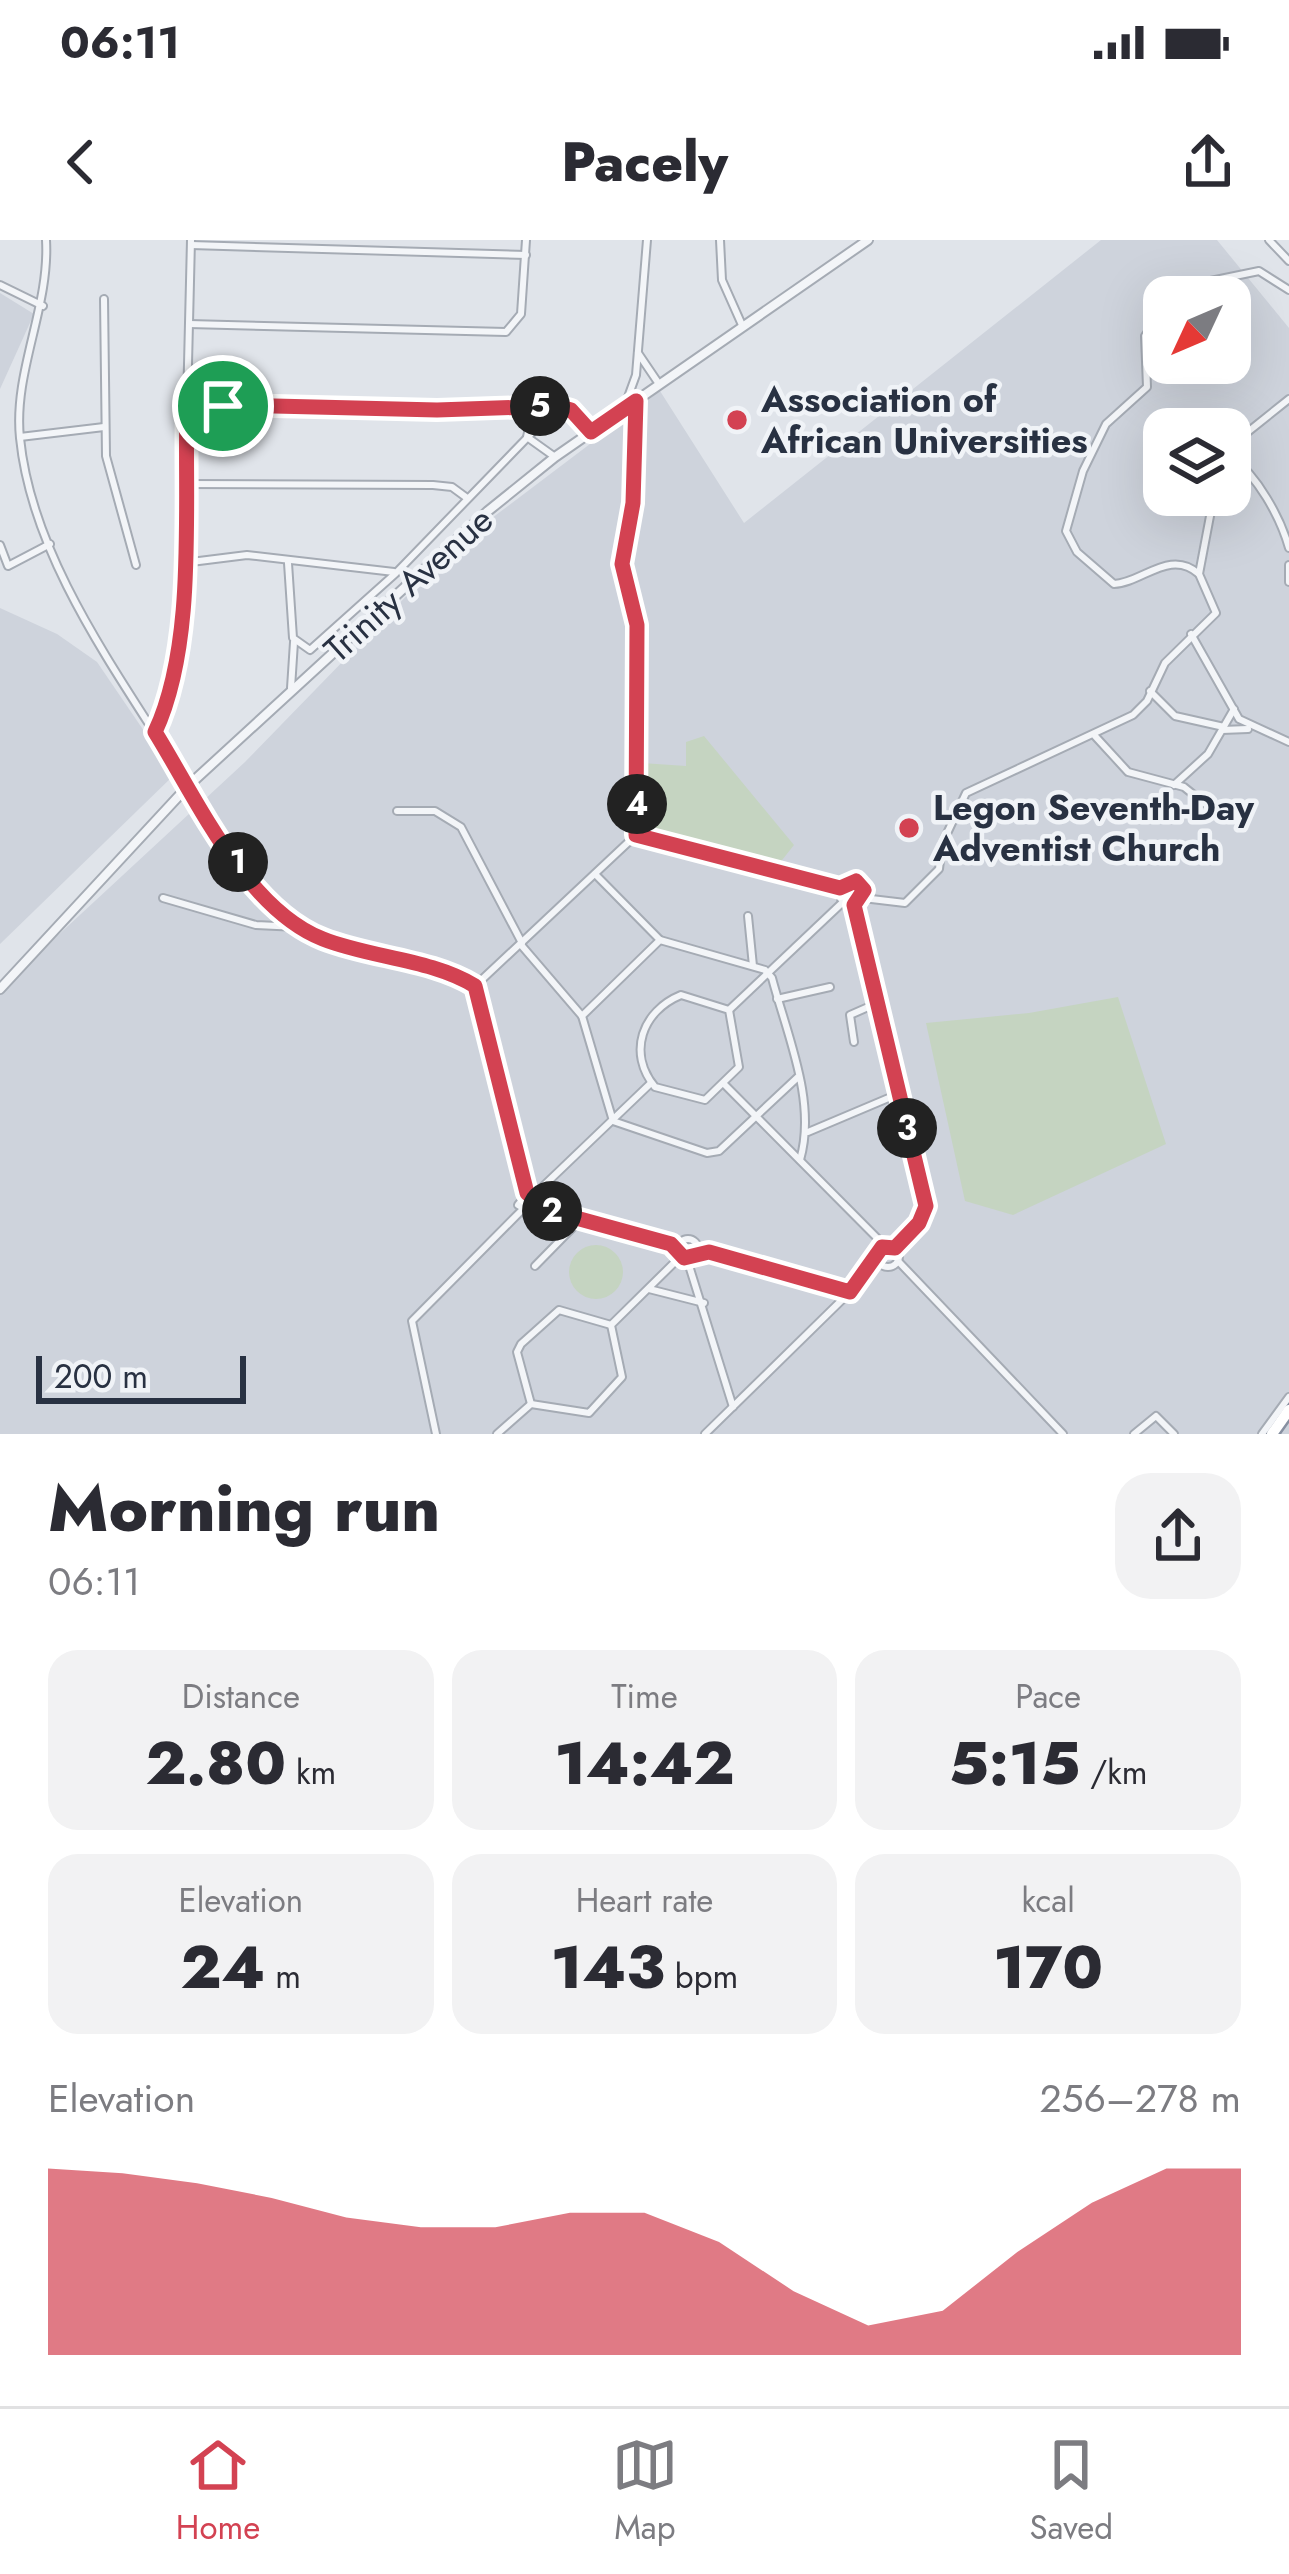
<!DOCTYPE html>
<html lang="en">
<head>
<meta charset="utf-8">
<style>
	:root { --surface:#fff; --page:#f2f2f3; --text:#2b2b33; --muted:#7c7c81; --line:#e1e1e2; --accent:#d34252 }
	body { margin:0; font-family:Jost,sans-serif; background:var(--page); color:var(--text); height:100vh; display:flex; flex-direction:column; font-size:45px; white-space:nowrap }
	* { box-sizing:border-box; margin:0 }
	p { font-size:39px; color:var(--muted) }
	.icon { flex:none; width:66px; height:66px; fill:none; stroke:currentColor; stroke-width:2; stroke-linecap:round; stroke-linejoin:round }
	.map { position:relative; height:1194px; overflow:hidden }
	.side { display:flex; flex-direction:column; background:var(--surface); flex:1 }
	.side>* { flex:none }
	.needle { width:78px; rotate:226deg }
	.fabs { position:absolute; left:1143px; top:36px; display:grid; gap:24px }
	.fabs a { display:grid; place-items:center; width:108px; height:108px; border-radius:24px; background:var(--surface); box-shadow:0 12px 48px #0002; font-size:60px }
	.scale { position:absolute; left:36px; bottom:30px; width:210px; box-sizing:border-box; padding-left:12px; border:6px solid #283142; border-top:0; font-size:33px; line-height:42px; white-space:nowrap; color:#283142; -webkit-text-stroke:9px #f0f3f7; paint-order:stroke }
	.pin { position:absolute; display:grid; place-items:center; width:102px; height:102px; color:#fff; margin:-51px; border:6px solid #fff; border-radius:50%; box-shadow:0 3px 12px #0007 }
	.km { position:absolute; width:60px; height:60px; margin:-30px; border-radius:50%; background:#222; color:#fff; font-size:33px; line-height:60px; text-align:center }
	.round { display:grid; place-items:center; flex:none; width:126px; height:126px; border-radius:36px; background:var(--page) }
	.headline { display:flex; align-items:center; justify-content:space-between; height:204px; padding:0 48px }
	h1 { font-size:66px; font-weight:800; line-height:90px }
	.stats { display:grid; grid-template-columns:repeat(3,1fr); gap:18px; height:204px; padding:12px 48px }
	.stats div { display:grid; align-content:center; border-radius:30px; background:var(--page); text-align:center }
	.stats b { font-size:60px; font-weight:800 }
	.stats small { font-size:33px; font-weight:400 }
	.stats p { font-size:33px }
	.chart { height:336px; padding:24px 48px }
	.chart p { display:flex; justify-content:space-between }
	.chart svg { width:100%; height:216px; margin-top:12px; fill:var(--accent); opacity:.7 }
	.status { display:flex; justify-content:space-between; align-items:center; height:84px; padding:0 60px; background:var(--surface); direction:ltr }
	.status svg { height:33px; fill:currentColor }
	header { display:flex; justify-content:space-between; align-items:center; height:156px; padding:0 48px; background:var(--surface); font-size:54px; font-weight:800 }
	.tab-bar { display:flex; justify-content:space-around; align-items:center; height:168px; border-top:3px solid var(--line); background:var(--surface); font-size:33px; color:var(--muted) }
	.tab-bar a { display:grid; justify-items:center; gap:6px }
	.tab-bar .current { color:var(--accent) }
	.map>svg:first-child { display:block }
</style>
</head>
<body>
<div class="status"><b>06:11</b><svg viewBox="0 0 49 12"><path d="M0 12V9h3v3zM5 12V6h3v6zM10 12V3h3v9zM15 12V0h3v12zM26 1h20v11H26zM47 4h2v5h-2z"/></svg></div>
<header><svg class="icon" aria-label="back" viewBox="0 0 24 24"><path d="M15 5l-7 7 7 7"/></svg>Pacely<svg class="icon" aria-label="share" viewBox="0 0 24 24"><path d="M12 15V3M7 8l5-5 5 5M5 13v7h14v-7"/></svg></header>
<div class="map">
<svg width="1289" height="1194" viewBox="0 0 1289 1194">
	<rect width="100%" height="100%" fill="#e0e4ea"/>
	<g fill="#ced3dc" fill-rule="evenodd">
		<path d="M1101,0H1217L1289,88V1194H0V749L245,522L455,306L660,151L744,283ZM1164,57H1230V123H1164ZM1164,189H1230V255H1164Z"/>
		<path d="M0,53L34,74L0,149Z"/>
		<path d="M0,368L57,394L97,422L174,535L0,704Z"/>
	</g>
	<g fill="#c5d4c1">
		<path d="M704,496L794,605L775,629L640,592L642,523L686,526V502Z"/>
		<path d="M1118,757L1166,904L1013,975L965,961L926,783L1029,773Z"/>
		<circle cx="596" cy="1032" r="27"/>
	</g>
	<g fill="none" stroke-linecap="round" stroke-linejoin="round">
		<defs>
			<g id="minor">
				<path d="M46,0C50,67 13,132 20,198C32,319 118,433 180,533C213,585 243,646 295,684C345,722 421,714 475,746L527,953"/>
				<path d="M720,0L722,40L742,85"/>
				<path d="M1269,0L1289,21"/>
				<path d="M191,5L526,15"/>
				<path d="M0,45L43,66"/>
				<path d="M1173,57L1191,45L1259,31L1289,50"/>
				<path d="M104,59L106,216L136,325"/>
				<path d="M1164,68L1145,96L1147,147L1106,184L1083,231L1066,291L1077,312L1114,344C1142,343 1170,308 1199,334"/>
				<path d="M189,84L506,92L521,74L526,0"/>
				<path d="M638,113L659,144"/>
				<path d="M636,161L633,263L622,324L637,385L636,595"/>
				<path d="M187,164L437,170L557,167L571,170L591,192"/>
				<path d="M519,165L530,183L527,197L555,217"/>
				<path d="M624,168L636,135L647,0"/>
				<path d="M20,197L104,187"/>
				<path d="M1231,216C1257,236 1280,276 1289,308"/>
				<path d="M1230,218L1244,195L1289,159"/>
				<path d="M186,244L433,245L452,247L467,258"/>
				<path d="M0,305L8,326L50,304"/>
				<path d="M183,323L247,315L394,332"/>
				<path d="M288,323L293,398L310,410L396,333L557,167"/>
				<path d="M1289,325V342"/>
				<path d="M1191,394L1239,479L1289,502"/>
				<path d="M291,448L294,402"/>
				<path d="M1150,451L1175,476L1224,487"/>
				<path d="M1222,490L1248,489"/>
				<path d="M155,491L169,456L183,331L191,0"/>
				<path d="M1095,496L1128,532L1184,547L1204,563"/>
				<path d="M1174,545L1208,514L1234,469"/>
				<path d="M397,571H435L461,587L522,703"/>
				<path d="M636,595L840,648L856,641L863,658"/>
				<path d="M595,634L660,700"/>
				<path d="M840,648L841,659L850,666L863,658L905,663L939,629L942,604L966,553L1133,475L1147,461L1165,423L1216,373L1199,334L1214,255"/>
				<path d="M163,658L256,685L298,687"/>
				<path d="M854,665L926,966L919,983L895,1008"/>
				<path d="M748,676L753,726"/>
				<path d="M522,706L582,776"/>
				<path d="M475,746L636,595"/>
				<path d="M681,755L729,770L739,827L705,860L655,847C627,813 642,771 681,755Z"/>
				<path d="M777,759L830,747"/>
				<path d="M729,770L843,662"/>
				<path d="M854,802L850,775L875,764"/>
				<path d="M798,837L719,911L707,913L613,881L582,776L660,700L765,730L772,738C787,795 817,862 800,920"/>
				<path d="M724,844L885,1006"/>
				<path d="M808,892L898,854"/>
				<path d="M534,955L651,843"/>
				<path d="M538,961L531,973L518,965L528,953L546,968"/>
				<path d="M536,970L605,982L678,1009"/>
				<circle cx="688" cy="1009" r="10"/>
				<circle cx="888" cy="1016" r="11"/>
				<path d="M698,1008L850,1052L878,1020"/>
				<path d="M687,1019L733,1167"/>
				<path d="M898,1021L1063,1194"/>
				<path d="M535,1026L583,977"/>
				<path d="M649,1049L704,1063"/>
				<path d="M531,1164L517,1112L521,1104L559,1070L611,1085"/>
				<path d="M436,1194L412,1081L521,971"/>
				<path d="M497,1194L531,1164L589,1173L622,1137L611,1085L681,1016"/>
				<path d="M705,1194L850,1052"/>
				<path d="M1134,1194L1156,1176L1174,1194"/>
				<path d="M1262,1194L1289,1157"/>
			</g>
			<path id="tertiary" d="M0,749L188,546L488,271L555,217L868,0"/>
			<path id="trunk" d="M1272,1194L1289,1170"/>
		</defs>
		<use href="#minor" stroke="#a5abb4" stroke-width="10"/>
		<use href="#tertiary" stroke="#a5abb4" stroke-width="12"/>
		<use href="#trunk" stroke="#8790a1" stroke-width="15"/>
		<use href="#minor" stroke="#f3f5f8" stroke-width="6"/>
		<use href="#tertiary" stroke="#f3f5f8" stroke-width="8"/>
		<use href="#trunk" stroke="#fff" stroke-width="10"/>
	</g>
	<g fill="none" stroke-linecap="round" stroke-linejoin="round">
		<defs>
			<path id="route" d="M636,161L633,263L622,324L637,385L636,595L840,648L856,641L864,650L854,665L926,966L919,983L895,1008L882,1007L850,1052L709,1012L684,1018L671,1004L547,970L527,953L475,746C431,719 371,718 323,699C246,669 196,558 155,492C197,402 184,263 187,164L437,170L557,166L571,170L591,192Z"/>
		</defs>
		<use href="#route" stroke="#fff" stroke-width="24"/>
		<use href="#route" stroke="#d34252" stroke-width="15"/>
	</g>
	<g fill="#d34252" stroke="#f0f3f7" stroke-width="4.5">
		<circle cx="737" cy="180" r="12"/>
		<circle cx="909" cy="588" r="12"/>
	</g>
	<g text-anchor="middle" stroke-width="9" stroke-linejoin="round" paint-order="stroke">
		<g font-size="36" font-weight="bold" fill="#283142" stroke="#f0f3f7" text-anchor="start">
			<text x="761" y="172">Association of<tspan x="761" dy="41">African Universities</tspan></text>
			<text x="933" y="580">Legon Seventh-Day<tspan x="933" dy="41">Adventist Church</tspan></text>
		</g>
		<g font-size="36" fill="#283142" stroke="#f0f3f7">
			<text transform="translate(408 344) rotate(-42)" y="13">Trinity Avenue</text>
		</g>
	</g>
</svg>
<div class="fabs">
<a><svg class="needle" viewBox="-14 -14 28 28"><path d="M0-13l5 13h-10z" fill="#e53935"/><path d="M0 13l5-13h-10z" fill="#7c7c81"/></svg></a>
<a><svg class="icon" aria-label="layers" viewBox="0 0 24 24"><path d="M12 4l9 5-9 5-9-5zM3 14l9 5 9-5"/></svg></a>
</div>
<div class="scale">200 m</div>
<div class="pin" style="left:223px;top:166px;background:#1e9e55"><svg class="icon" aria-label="arrive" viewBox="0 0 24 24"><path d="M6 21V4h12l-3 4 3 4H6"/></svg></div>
<b class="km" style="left:238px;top:622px">1</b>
<b class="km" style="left:552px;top:971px">2</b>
<b class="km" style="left:907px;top:888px">3</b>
<b class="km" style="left:637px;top:564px">4</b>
<b class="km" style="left:540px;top:166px">5</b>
</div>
<section class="side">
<div class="headline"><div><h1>Morning run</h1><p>06:11</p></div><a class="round"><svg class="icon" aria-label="share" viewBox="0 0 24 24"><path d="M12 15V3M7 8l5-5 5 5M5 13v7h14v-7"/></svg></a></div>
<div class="stats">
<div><p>Distance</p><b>2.80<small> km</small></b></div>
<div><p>Time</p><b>14:42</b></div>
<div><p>Pace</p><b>5:15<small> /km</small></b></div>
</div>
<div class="stats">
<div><p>Elevation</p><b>24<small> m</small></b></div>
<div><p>Heart rate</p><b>143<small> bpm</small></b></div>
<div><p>kcal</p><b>170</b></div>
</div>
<div class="chart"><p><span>Elevation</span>256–278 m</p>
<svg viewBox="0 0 160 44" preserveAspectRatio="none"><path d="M0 44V6L10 7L20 9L30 12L40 16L50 18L60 18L70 15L80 15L90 21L100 31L110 38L120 35L130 23L140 13L150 6L160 6V44z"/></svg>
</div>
</section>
<nav class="tab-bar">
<a class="current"><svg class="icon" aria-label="home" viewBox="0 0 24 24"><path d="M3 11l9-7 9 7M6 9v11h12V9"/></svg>Home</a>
<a><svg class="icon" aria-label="map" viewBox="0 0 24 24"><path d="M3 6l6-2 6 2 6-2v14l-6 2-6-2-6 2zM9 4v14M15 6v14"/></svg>Map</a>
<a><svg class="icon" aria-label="saved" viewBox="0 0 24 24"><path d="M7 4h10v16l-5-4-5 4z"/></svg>Saved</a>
</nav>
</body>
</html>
